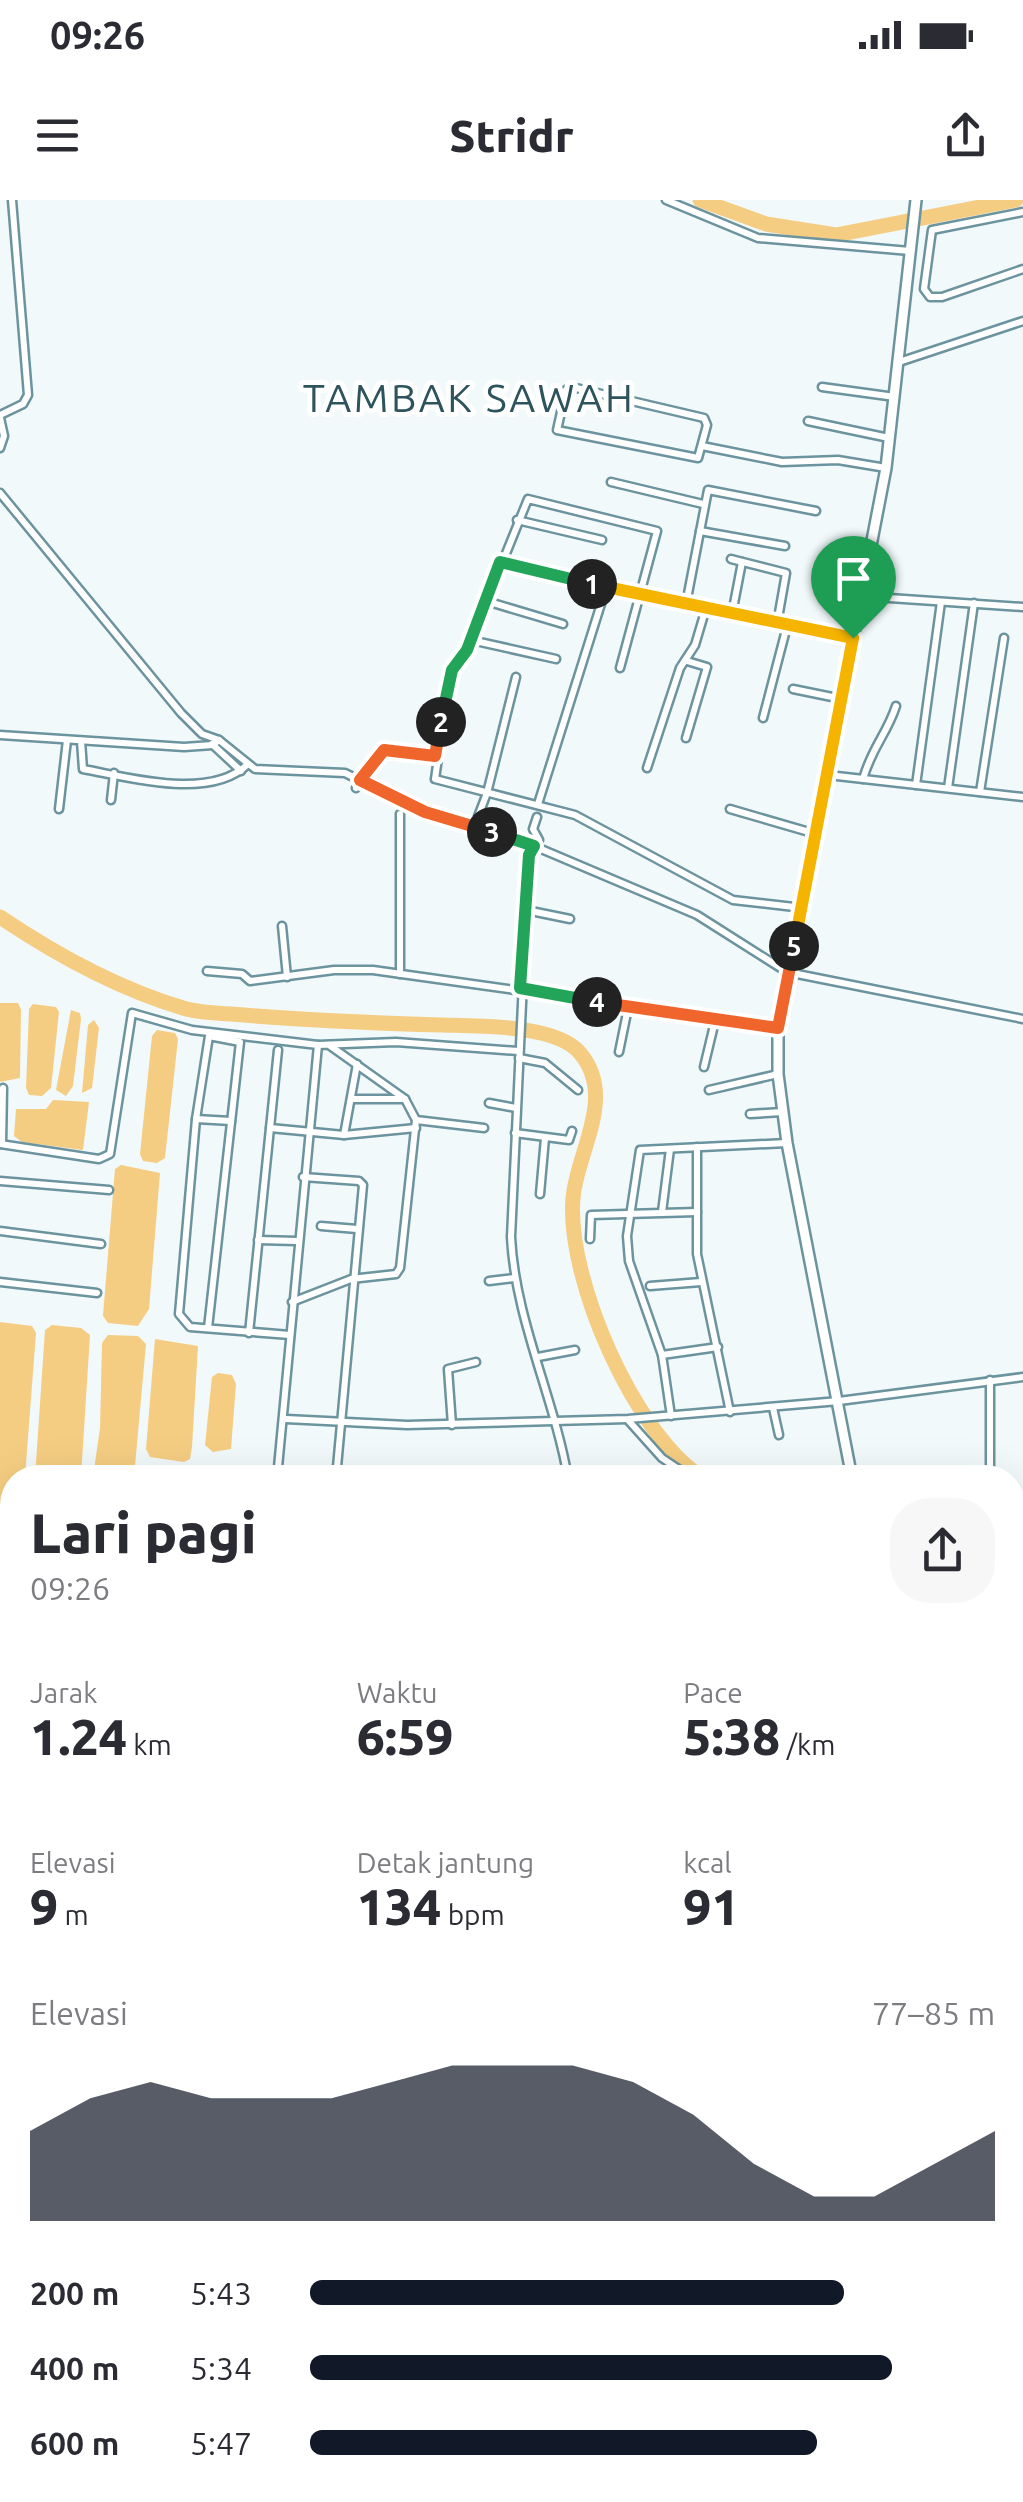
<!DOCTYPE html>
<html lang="id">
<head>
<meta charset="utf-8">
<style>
	:root { --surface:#fff; --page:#f7f7f7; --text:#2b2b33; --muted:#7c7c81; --accent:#111827 }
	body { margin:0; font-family:Ubuntu,sans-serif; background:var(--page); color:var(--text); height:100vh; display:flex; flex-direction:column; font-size:38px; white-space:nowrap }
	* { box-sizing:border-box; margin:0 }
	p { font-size:32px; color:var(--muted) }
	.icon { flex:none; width:55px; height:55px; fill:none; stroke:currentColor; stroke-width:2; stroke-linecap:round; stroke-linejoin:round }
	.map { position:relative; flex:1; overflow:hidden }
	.details { position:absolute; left:0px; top:1265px; width:1025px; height:1038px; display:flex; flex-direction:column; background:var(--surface); border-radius:40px 40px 0 0; box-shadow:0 10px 40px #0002 }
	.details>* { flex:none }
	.pin { position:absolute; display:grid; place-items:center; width:85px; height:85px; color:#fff; margin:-102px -42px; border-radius:50% 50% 50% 0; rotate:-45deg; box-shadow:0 0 10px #0007 }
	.pin .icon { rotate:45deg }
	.km { position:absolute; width:50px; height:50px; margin:-25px; border-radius:50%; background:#222; color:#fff; font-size:28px; line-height:50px; text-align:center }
	.round { display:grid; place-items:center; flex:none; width:105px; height:105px; border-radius:40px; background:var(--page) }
	.summary { display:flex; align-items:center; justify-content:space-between; height:170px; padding:0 30px }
	h1 { font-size:55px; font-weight:800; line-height:75px }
	.stats { display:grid; grid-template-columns:repeat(3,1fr); gap:15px; height:170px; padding:10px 30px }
	.stats div { display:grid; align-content:center }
	.stats b { font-size:50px; font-weight:800 }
	.stats small { font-size:28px; font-weight:400 }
	.stats p { font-size:28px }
	.chart { height:280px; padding:20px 30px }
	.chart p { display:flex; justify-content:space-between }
	.chart svg { width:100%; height:180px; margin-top:10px; fill:var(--accent); opacity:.7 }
	ul { padding:0 30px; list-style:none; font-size:32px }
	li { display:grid; grid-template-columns:160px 120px 1fr; align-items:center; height:75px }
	li i { height:25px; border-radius:12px; background:var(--accent) }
	.status { display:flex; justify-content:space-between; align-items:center; height:70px; padding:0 50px; background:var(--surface); direction:ltr }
	.status svg { height:28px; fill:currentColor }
	header { display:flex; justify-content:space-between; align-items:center; height:130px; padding:0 30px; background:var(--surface); font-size:45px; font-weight:800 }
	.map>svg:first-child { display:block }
</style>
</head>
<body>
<div class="status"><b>09:26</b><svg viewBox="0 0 49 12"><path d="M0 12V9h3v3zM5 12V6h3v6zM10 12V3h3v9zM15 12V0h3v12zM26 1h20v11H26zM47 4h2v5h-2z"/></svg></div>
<header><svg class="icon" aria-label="menu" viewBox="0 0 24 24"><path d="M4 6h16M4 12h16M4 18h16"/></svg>Stridr<svg class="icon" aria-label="share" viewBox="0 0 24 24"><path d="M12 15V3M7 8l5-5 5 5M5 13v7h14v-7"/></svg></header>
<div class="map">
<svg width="1023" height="2302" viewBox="0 0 1023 2302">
	<rect width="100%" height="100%" fill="#f1f9fb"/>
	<g fill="#f5cd82">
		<path d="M0,803H18L21,810L20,878L0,882Z"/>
		<path d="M33,804L56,807L59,812L51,888L42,896L29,895L26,888L29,809Z"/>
		<path d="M71,810L80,813L81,819L73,886L66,896L56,890Z"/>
		<path d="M94,820L99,828L92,888L82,893L88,825Z"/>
		<path d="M157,830L175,833L178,839L165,958L157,963L143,961L140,954L152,836Z"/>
		<path d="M53,900L89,902L83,950L22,942L14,936L16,909H46Z"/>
		<path d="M121,965L160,973L149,1109L138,1126L108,1123L103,1116L115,969Z"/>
		<path d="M0,1122L32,1126L36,1133L25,1277L12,1278V1309L0,1308Z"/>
		<path d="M52,1125L81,1128L90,1135L81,1277H35L45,1130Z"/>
		<path d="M108,1135L138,1136L146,1144L134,1277H93L100,1228L102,1143Z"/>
		<path d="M155,1139L198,1146L192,1247L190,1259L184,1262L150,1257L146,1249Z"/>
		<path d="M218,1173L232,1175L236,1184L231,1249L213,1252L205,1245L212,1177Z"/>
	</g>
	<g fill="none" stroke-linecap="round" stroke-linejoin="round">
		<g stroke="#f5cd82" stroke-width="15">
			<path d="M700,0L766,24L836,35L1016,0"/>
			<path d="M0,717C55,754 119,789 183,808C202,814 224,813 244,815C309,821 375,823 441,825C476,826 556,824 580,853C617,897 577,951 573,998C566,1078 635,1236 703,1278"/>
			<path d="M0,1493L12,1489"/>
			<path d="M1012,1755L1023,1756"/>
		</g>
		<defs>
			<g id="minor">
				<path d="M666,0L758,38L910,51"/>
				<path d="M1023,12L932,30L924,89L930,97H942L1023,69"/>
				<path d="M899,162L1023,121"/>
				<path d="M572,187L704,218L707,225L698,258L557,230L566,190Z"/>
				<path d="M822,187L895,197"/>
				<path d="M0,215L23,204L28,195L12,0"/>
				<path d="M0,218L4,236L0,248"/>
				<path d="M808,221L889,238"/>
				<path d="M702,246L782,262L838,260L886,268"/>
				<path d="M611,282L703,304"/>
				<path d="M0,293L181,513L202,534L219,540L255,569L345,573L425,612L534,646L697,715L787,772L1023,819"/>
				<path d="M517,320L602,340"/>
				<path d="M700,331L785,346"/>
				<path d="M731,359L786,373L777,424"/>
				<path d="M501,363L853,437"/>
				<path d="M860,396L1023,407"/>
				<path d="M486,401L563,424"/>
				<path d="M686,404L708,290L816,311"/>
				<path d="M732,414L742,362"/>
				<path d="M471,440L556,459"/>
				<path d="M620,468L657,331L528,299L467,450L450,475L435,579L575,615L733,700L803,708"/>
				<path d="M793,489L842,499"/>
				<path d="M763,518L787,426"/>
				<path d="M0,535L184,547L213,545L219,540"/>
				<path d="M686,538L707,467L687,461"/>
				<path d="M81,541L83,569C128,577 210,601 248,564"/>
				<path d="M212,544L241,571"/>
				<path d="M647,568L680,468L695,445L706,408"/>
				<path d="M828,575L1023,597"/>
				<path d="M863,579C872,547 887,534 896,506"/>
				<path d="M916,585L941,402"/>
				<path d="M356,588L382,550L435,556"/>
				<path d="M948,588L974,403"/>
				<path d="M980,592L1004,438"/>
				<path d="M111,600L114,573"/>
				<path d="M538,604L606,388"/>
				<path d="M59,609L67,540"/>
				<path d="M730,609L816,634"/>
				<path d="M537,617L533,629L539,640L529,655L511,1037C515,1119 554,1197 568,1278"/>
				<path d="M474,627L487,593L516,477"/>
				<path d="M526,710L570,719"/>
				<path d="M282,726L287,777"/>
				<path d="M207,771L242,774L250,781L334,770H373L778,827"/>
				<path d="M400,774V614"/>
				<path d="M619,852L628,808"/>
				<path d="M519,858L545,863L578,890"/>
				<path d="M704,867L715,821"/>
				<path d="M709,890L778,874"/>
				<path d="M351,899H405"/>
				<path d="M489,903L516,908"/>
				<path d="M750,914L782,912"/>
				<path d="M196,919L231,921"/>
				<path d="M416,920L484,928"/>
				<path d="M270,928L344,935L416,928"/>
				<path d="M515,933L569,940L572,931"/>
				<path d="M344,935L357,864"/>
				<path d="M0,944L99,959L110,954L132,813L192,830L318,845L396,842L518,851"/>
				<path d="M2,944L3,888"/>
				<path d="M697,947V1054L730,1212"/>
				<path d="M303,977L359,981L363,985L337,1267L326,1278"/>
				<path d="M0,981L109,990"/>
				<path d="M540,994L545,938"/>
				<path d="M662,1012L670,949"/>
				<path d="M321,1026L357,1029"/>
				<path d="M0,1031L101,1044"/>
				<path d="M590,1039L591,1015L697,1012"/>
				<path d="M258,1040L297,1041"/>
				<path d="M489,1081L515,1078"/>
				<path d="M0,1082L97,1093"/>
				<path d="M650,1086L701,1082"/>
				<path d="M292,1102L351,1079L396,1074L400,1068L416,920L405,899L329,845"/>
				<path d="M208,1128L240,842L209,836L196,919L179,1114L190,1127L290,1135"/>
				<path d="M249,1133L278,850"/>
				<path d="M662,1155L718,1147"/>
				<path d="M538,1157L575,1150"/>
				<path d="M773,1208L779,1235"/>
				<path d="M671,1216L662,1155L629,1061L627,1036L640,950L787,943"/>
				<path d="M286,1219L407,1225L628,1219L839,1201L1023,1177"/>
				<path d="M628,1220L662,1258L692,1278"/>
				<path d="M452,1225L448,1169L476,1162"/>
				<path d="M921,1275V1278"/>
				<path d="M201,1278V1276"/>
				<path d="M277,1278L318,845"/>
				<path d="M990,1278V1180"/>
				<path d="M0,1358L12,1360"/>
				<path d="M0,1407H12"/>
				<path d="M0,1423L12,1426"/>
				<path d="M1012,1451L1018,1447C1017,1407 1018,1369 1014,1329"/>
				<path d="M0,1476L12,1472"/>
				<path d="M0,1505L12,1504"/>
				<path d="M0,1556L12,1558"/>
				<path d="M0,1611L12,1613"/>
				<path d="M1012,1615L1023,1582"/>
				<path d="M0,1666L7,1661L12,1625"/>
				<path d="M0,1719V1749"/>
				<path d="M1012,1740L1023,1737"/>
				<path d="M1,1741L12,1742"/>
				<path d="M1012,1823L1023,1822"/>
				<path d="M1015,1870L1018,1823"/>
				<path d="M0,2065L12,2056"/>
				<path d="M0,2087L12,2088"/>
				<path d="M1012,2089L1023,1998"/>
				<path d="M1012,2101L1023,2099"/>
				<path d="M1012,2139L1020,2157"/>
				<path d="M0,2175L12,2176"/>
				<path d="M0,2241L12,2243"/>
				<path d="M330,2290V2302"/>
				<path d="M364,2290V2302"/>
				<path d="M722,2290L723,2302"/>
				<path d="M463,2295L589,2299"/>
				<path d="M415,2302V2290"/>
			</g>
			<g id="tertiary">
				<path d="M852,1278L787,943L778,874V827L886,268L916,0"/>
				<path d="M1012,1567L1023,1576"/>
			</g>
		</defs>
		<use href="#minor" stroke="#6c949e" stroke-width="11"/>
		<use href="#tertiary" stroke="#6c949e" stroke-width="14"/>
		<use href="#minor" stroke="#fff" stroke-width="6"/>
		<use href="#tertiary" stroke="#fff" stroke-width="9"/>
	</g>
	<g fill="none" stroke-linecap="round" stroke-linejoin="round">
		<defs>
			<path id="split-1" d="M592,384L853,438"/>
			<path id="split-2" d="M441,522L452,470L467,450L500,362L592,384"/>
			<path id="split-3" d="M441,522L435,556L384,550L360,580L425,612L492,632"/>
			<path id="split-4" d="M492,632L534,646L529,655L520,788L597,802"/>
			<path id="split-5" d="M597,802L778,828L794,746"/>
			<path id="split-6" d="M794,746L853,438"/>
		</defs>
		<use href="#split-1" stroke="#fff" stroke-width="20"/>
		<use href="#split-2" stroke="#fff" stroke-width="20"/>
		<use href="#split-3" stroke="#fff" stroke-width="20"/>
		<use href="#split-4" stroke="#fff" stroke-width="20"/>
		<use href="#split-5" stroke="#fff" stroke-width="20"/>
		<use href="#split-6" stroke="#fff" stroke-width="20"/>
		<use href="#split-1" stroke="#f5b400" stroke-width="12"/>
		<use href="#split-2" stroke="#22a559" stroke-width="12"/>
		<use href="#split-3" stroke="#f0652b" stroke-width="12"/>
		<use href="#split-4" stroke="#22a559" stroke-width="12"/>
		<use href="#split-5" stroke="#f0652b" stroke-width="12"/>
		<use href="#split-6" stroke="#f5b400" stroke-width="12"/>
	</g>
	<g text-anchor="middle" stroke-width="10" stroke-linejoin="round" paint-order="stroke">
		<g font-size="40" letter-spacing="2.5" fill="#2d535c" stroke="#fff">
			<text x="469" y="212">TAMBAK SAWAH</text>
		</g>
	</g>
</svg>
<div class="pin" style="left:853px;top:438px;background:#1e9e55"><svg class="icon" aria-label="arrive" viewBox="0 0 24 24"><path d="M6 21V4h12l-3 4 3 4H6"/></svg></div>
<b class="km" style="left:592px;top:384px">1</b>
<b class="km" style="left:441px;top:522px">2</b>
<b class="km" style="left:492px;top:632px">3</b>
<b class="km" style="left:597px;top:802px">4</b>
<b class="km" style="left:794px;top:746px">5</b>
<section class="details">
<div class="summary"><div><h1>Lari pagi</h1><p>09:26</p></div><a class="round"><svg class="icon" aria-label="share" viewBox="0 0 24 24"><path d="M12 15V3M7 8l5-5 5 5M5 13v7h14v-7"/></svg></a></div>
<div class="stats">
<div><p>Jarak</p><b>1.24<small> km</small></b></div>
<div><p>Waktu</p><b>6:59</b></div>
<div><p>Pace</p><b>5:38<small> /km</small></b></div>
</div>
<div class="stats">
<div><p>Elevasi</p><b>9<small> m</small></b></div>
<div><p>Detak jantung</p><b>134<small> bpm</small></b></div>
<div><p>kcal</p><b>91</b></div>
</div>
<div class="chart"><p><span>Elevasi</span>77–85 m</p>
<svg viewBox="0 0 160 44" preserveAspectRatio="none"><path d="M0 44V22L10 14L20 10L30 14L40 14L50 14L60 10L70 6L80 6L90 6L100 10L110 18L120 30L130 38L140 38L150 30L160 22V44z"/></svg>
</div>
<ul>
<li><b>200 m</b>5:43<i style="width:78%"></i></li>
<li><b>400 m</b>5:34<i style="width:85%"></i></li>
<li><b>600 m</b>5:47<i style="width:74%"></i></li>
</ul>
</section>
</div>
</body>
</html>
